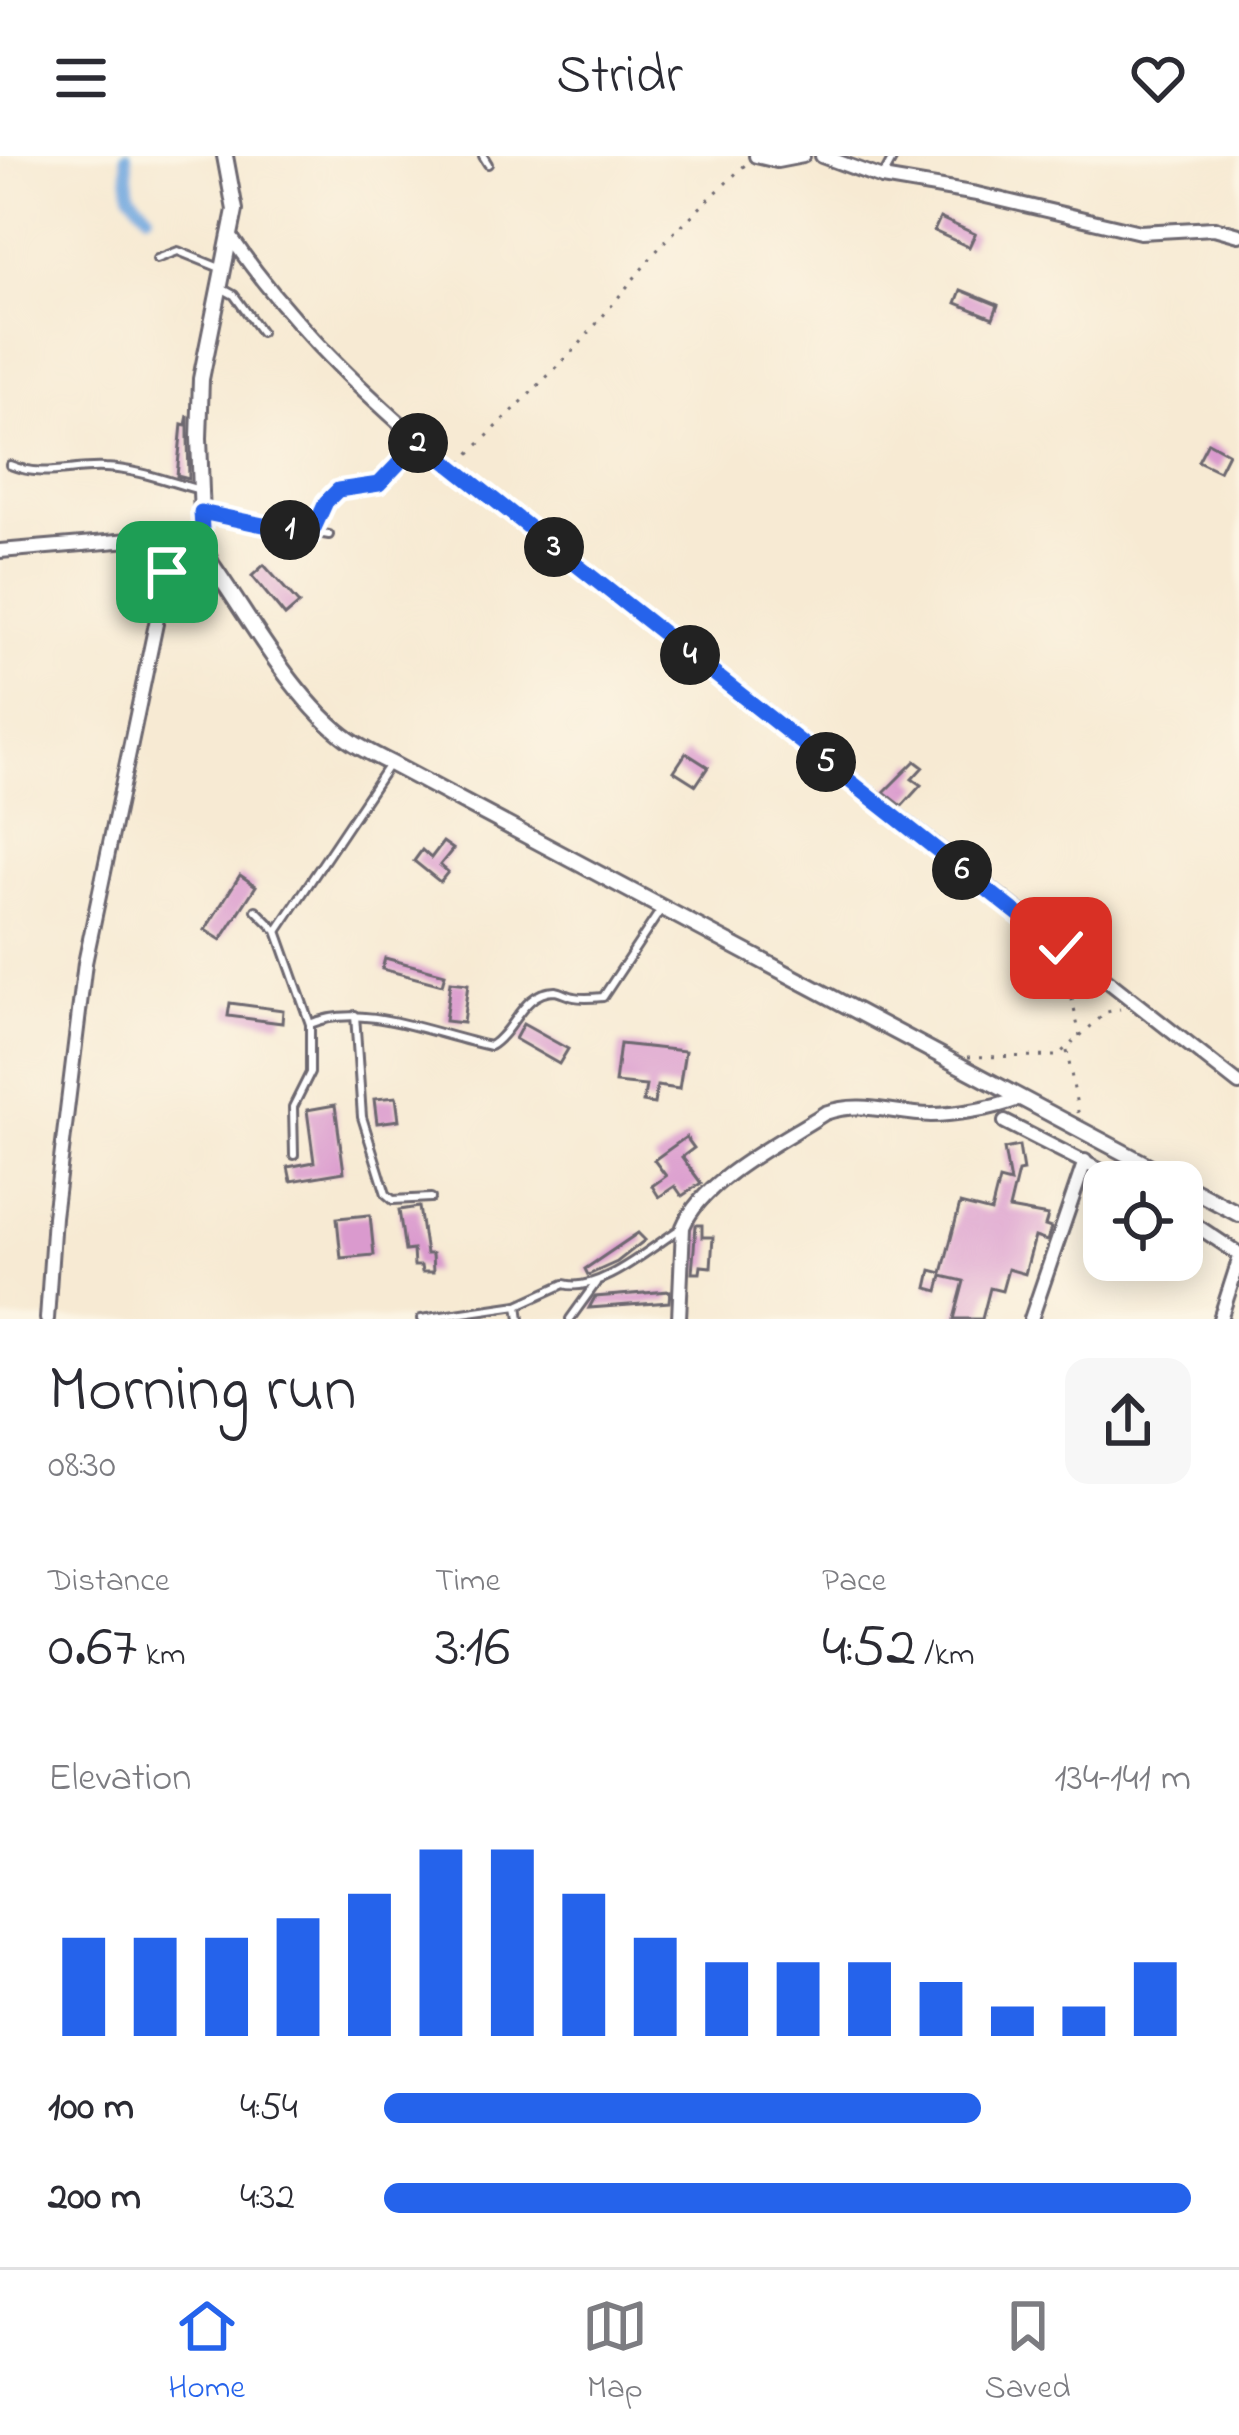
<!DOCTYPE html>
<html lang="en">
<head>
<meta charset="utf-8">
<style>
	:root { --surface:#fff; --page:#f7f7f7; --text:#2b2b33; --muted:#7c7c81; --line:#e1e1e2; --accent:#2563eb }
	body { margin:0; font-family:"Indie Flower",sans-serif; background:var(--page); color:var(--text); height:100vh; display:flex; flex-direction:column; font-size:45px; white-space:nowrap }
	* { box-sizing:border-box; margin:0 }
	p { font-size:39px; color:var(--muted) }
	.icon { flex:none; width:66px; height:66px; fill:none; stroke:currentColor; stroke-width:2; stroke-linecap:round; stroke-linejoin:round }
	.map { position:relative; height:1163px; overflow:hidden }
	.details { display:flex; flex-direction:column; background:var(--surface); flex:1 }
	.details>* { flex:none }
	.tools { position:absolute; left:1083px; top:1005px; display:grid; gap:24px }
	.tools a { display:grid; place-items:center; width:120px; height:120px; border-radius:24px; background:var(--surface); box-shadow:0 6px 30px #0003; font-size:60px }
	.pin { position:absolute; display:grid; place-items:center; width:102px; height:102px; color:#fff; margin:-51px; border-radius:24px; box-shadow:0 6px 18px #0006 }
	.km { position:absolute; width:60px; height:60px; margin:-30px; border-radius:50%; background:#222; color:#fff; font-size:33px; line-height:60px; text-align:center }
	.round { display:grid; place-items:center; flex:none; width:126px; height:126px; border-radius:24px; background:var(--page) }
	.headline { display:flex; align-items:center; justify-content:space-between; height:204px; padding:0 48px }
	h1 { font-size:66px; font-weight:600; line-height:90px }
	.metrics { display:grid; grid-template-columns:repeat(3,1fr); gap:18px; height:204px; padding:12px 48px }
	.metrics div { display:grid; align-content:center }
	.metrics b { font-size:60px; font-weight:600 }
	.metrics small { font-size:33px; font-weight:400 }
	.metrics p { font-size:33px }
	.chart { height:336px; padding:24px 48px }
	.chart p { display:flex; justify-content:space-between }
	.chart svg { width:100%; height:216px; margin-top:12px; stroke:var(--accent); stroke-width:6 }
	ul { padding:0 48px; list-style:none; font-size:39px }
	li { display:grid; grid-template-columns:192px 144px 1fr; align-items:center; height:90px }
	li i { height:30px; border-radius:15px; background:var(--accent) }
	header { display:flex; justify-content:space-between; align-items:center; height:156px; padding:0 48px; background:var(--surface); font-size:54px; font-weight:600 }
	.tabs { display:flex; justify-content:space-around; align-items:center; height:168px; border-top:3px solid var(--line); background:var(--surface); font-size:33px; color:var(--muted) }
	.tabs a { display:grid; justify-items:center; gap:6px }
	.tabs .selected { color:var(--accent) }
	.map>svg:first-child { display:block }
</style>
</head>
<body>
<header><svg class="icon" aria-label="menu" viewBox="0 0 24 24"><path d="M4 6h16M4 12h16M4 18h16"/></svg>Stridr<svg class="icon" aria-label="heart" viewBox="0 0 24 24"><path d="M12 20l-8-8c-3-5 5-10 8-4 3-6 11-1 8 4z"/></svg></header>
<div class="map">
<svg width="1239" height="1163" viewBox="0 0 1239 1163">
	<rect width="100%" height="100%" fill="#fcf5e5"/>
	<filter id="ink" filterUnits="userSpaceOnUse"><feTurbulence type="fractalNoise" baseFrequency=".00833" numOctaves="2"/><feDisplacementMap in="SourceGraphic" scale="24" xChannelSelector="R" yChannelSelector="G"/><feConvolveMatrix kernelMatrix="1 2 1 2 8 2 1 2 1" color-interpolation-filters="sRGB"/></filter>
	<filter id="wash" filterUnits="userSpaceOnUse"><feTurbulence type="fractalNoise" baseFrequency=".004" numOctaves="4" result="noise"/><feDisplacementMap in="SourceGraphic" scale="48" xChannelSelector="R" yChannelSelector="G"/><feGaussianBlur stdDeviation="2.7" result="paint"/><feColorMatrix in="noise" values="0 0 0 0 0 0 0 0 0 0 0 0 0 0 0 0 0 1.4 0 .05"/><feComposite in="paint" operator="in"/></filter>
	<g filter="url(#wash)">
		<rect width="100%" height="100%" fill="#f7ead3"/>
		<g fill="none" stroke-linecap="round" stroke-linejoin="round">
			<path stroke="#71a7df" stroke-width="12" d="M126,0L130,38L148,57"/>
		</g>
		<g id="blocks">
			<g fill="#da9ace">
				<path d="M940,62L975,78L969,91L934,75Z"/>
				<path d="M961,134L998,149L993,162L956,147Z"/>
				<path d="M188,259V282L189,323L177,320L182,268L186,269Z"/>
				<path d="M1208,286L1228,297L1219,315L1198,305Z"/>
				<path d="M264,409L299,448L285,460L252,420Z"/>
				<path d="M686,597L708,611L696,629L674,615Z"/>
				<path d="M915,605L923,611L912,623L921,629L902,650L884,636Z"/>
				<path d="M443,686L453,693L440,709L448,716L440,726L414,705L422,694L431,702Z"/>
				<path d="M240,719L256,730L221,784L205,774Z"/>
				<path d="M385,802L445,818L442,829L382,813Z"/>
				<path d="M450,826L468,828L463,867L445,865Z"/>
				<path d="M230,847L283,854L282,867L228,860Z"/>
				<path d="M523,868L568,893L559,908L515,883Z"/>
				<path d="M620,888L685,895L679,933L657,930L654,948L643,946L646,930L615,927Z"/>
				<path d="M396,941L399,964L377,967L374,943Z"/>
				<path d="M335,949L344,1016L291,1025L288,1011L314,1006L307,954Z"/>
				<path d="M686,981L694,992L682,1001L701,1027L682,1040L675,1030L659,1041L652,1030L666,1020L654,1004Z"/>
				<path d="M1019,990L1023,1015L1018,1016L1009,1053L1048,1060L1045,1070L1051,1072L1047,1085L1035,1081L1025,1118L1008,1113L1002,1135L990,1132L982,1163H954L964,1125L942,1120L938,1135L927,1132L931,1114L942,1117L960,1048L991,1056L999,1024L1010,1027L1004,993Z"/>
				<path d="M419,1051L426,1098H432L433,1116H422L421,1110H414L413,1094L405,1095L399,1054Z"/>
				<path d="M370,1059L374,1099L341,1102L337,1062Z"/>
				<path d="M696,1069H702V1081H713L711,1111L701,1110L700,1117H692Z"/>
				<path d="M638,1077L645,1084L617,1106L588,1119L585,1113Z"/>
				<path d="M670,1135L669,1146L589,1152L595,1141Z"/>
			</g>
		</g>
	</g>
	<g filter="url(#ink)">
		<use href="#blocks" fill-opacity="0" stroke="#6d6870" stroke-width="3"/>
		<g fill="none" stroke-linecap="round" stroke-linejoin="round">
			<defs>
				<g id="service">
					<path d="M483,0L488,8"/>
					<path d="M882,22L894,0"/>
					<path d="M157,103L178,95L220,112"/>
					<path d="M223,133L234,139L261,176"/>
					<path d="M10,309C44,323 71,310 105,312C137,313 169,326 200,334"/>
					<path d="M204,357L329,379"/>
					<path d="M311,379L326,347L338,334L379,328L419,287"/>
					<path d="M256,754L277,775L310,868V917L293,951L294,999"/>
					<path d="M278,774L388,610"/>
					<path d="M355,859L362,961L386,1038L393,1044L431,1042"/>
					<path d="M310,868C361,845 435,879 490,890C513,877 522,835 555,835C561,836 567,840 574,841C583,843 593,842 603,841L660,755"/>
					<path d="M518,1149L520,1163"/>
					<path d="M421,1163L518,1149L564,1128C598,1138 650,1092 680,1073"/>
					<path d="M570,1163L596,1127"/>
				</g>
				<g id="minor">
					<path d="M756,0L777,5L803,0"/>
					<path d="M822,0L882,22L977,38L1140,76L1214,72L1239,79"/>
					<path d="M231,81C283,158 350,224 420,285L1239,928"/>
					<path d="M0,395L130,384L183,392"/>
					<path d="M1005,966L1123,1026"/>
					<path d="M1182,1060L1239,1098"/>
					<path d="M47,1163L54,1061L85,807L167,415L183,392L203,389"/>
					<path d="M679,1163L683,1071C703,1023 782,985 825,957C861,944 893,958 931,959C952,959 998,952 1017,943"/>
					<path d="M1031,1163L1085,1005"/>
					<path d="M1220,1163L1239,1104"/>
				</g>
				<g id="tertiary">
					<path d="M225,0L235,54L201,223L199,282L203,389L212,409C250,463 295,546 349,584C362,593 376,600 390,607L1179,1026"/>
					<path d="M1182,1028L1239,1058"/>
				</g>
			</defs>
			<use href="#service" stroke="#6d6870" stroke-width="12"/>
			<use href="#minor" stroke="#6d6870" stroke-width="18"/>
			<use href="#tertiary" stroke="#6d6870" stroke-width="20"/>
			<g stroke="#6d6870" stroke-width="3" stroke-dasharray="3 9" stroke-linecap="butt">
				<path d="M461,306L578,190L664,86L749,5"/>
				<path d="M1064,807L1080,880"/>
				<path d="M1067,895L1079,961"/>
				<path d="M968,901L1057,900L1107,856L1120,853"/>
			</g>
			<use href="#service" stroke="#fff" stroke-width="6"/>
			<use href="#minor" stroke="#fff" stroke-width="12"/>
			<use href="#tertiary" stroke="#fff" stroke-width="14"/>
		</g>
	</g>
	<g fill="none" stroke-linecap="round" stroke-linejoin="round" filter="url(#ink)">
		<defs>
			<path id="route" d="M167,416L183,392L203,389L201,356L311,379L326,346L338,334L379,328L420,285L1061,792"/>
		</defs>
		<use href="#route" stroke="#fff" stroke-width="24"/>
		<use href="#route" stroke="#2563eb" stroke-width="15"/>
	</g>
</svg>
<div class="tools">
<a><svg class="icon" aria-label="locate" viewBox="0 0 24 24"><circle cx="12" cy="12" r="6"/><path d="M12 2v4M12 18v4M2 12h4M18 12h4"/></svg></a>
</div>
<div class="pin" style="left:167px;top:416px;background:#1e9e55"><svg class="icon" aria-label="arrive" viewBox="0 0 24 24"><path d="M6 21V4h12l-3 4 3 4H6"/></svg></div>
<div class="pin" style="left:1061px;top:792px;background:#d93025"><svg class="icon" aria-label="check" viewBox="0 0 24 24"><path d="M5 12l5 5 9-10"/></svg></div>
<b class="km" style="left:290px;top:374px">1</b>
<b class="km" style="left:418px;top:287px">2</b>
<b class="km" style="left:554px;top:391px">3</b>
<b class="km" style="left:690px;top:499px">4</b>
<b class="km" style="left:826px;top:606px">5</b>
<b class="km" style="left:962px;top:714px">6</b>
</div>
<section class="details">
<div class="headline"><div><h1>Morning run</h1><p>08:30</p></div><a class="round"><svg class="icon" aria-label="share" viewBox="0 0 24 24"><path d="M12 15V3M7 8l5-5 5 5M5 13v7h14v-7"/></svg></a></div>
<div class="metrics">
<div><p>Distance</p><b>0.67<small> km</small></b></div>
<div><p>Time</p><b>3:16</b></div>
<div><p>Pace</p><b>4:52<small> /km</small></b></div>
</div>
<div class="chart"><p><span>Elevation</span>134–141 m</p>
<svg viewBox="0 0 160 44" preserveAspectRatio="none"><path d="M5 44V24M15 44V24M25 44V24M35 44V20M45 44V15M55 44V6M65 44V6M75 44V15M85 44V24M95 44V29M105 44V29M115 44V29M125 44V33M135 44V38M145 44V38M155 44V29"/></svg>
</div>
<ul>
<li><b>100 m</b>4:54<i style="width:74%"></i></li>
<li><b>200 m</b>4:32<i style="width:100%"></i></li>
</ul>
</section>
<nav class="tabs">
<a class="selected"><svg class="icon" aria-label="home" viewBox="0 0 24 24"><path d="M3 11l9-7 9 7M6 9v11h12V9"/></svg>Home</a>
<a><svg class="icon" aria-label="map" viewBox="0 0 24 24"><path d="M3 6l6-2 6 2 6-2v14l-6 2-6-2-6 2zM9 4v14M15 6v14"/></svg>Map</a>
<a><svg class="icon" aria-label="saved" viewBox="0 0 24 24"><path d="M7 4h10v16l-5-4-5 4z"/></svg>Saved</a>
</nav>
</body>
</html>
